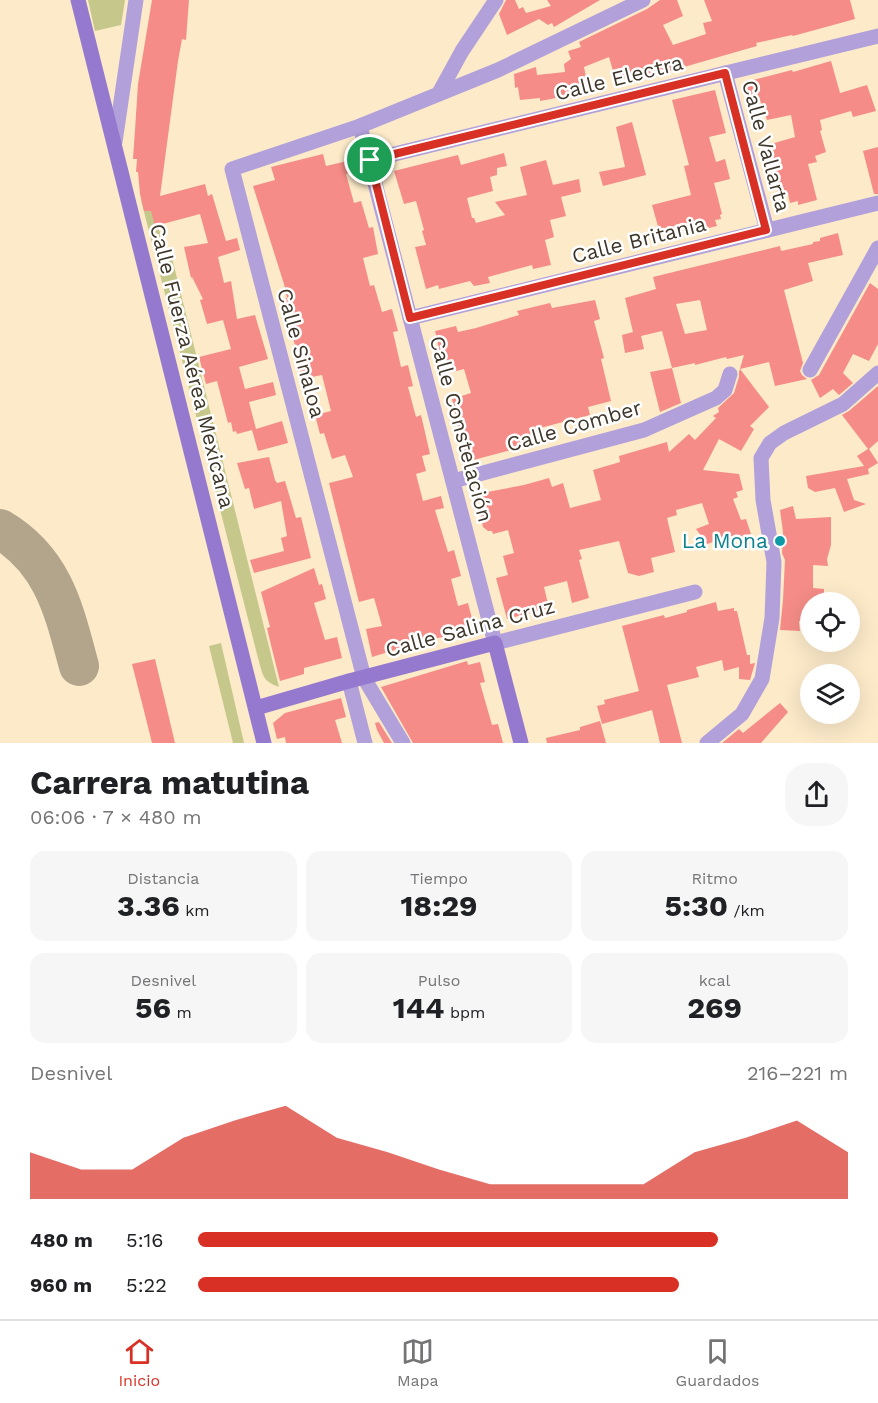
<!DOCTYPE html>
<html lang="es">
<head>
<meta charset="utf-8">
<style>
	:root { --surface:#fff; --page:#f6f6f6; --text:#202124; --muted:#757577; --line:#e0e0e0; --accent:#d93025 }
	body { margin:0; font-family:"Work Sans",sans-serif; background:var(--page); color:var(--text); height:100vh; display:flex; flex-direction:column; font-size:22px; white-space:nowrap }
	* { box-sizing:border-box; margin:0 }
	p { font-size:20px; color:var(--muted) }
	.icon { flex:none; width:33px; height:33px; fill:none; stroke:currentColor; stroke-width:2; stroke-linecap:round; stroke-linejoin:round }
	.map { position:relative; height:743px; overflow:hidden }
	.side { display:flex; flex-direction:column; background:var(--surface); flex:1 }
	.side>* { flex:none }
	.tools { position:absolute; left:800px; top:592px; display:grid; gap:12px }
	.tools a { display:grid; place-items:center; width:60px; height:60px; border-radius:50%; background:var(--surface); box-shadow:0 6px 24px #0002; font-size:30px }
	.pin { position:absolute; display:grid; place-items:center; width:51px; height:51px; color:#fff; margin:-26px; border:3px solid #fff; border-radius:50%; box-shadow:0 2px 6px #0007 }
	.round { display:grid; place-items:center; flex:none; width:63px; height:63px; border-radius:24px; background:var(--page) }
	.summary { display:flex; align-items:center; justify-content:space-between; height:102px; padding:0 30px }
	h1 { font-size:33px; font-weight:700; line-height:45px }
	.figures { display:grid; grid-template-columns:repeat(3,1fr); gap:9px; height:102px; padding:6px 30px }
	.figures div { display:grid; align-content:center; border-radius:15px; background:var(--page); text-align:center }
	.figures b { font-size:30px; font-weight:700 }
	.figures small { font-size:16px; font-weight:400 }
	.figures p { font-size:16px }
	.chart { height:168px; padding:12px 30px }
	.chart p { display:flex; justify-content:space-between }
	.chart svg { width:100%; height:108px; margin-top:6px; fill:var(--accent); opacity:.7 }
	ul { padding:0 30px; list-style:none; font-size:20px }
	li { display:grid; grid-template-columns:96px 72px 1fr; align-items:center; height:45px }
	li i { height:15px; border-radius:8px; background:var(--accent) }
	.menu { display:flex; justify-content:space-around; align-items:center; height:84px; border-top:2px solid var(--line); background:var(--surface); font-size:16px; color:var(--muted) }
	.menu a { display:grid; justify-items:center; gap:3px }
	.menu .active { color:var(--accent) }
	.map>svg:first-child { display:block }
</style>
</head>
<body>
<div class="map">
<svg width="878" height="743" viewBox="0 0 878 743">
	<rect width="100%" height="100%" fill="#fceac9"/>
	<g fill="#c5c88a">
		<path d="M88,0H125L121,25L95,31Z"/>
		<path d="M151,197L165,254H171L279,687C262,681 263,675 258,658L141,200Z"/>
		<path d="M221,643L244,743H233L209,646Z"/>
	</g>
	<g fill="none" stroke-linecap="round" stroke-linejoin="round">
		<path stroke="#b2a58c" stroke-width="40" d="M0,529C54,561 64,611 79,666"/>
	</g>
	<g fill="#f58c87" fill-rule="evenodd">
		<path d="M152,0H189L186,40L182,39L178,61L160,196L205,184L208,196L212,194L226,241L237,238L240,250L218,257L224,283L231,281L237,319L255,315L268,359L239,367L245,389L273,382L276,395L249,402L256,429L282,421L288,443L258,451L252,430L237,434L236,431L233,432L231,422L228,423L217,381L206,384L199,357L231,349L223,320L207,324L200,300L203,299L192,277L191,278L184,247L208,243L200,214L155,226L151,211H144L140,194L138,172H136L137,159H133L135,130L138,84Z"/>
		<path d="M506,0H515L519,9L523,7L526,13L551,6L547,0H600L554,27L552,23L548,25L539,19L507,35L499,14Z"/>
		<path d="M660,0H677L683,16L663,25L673,45L706,34L703,23L712,21L704,0H850L855,19L793,36L792,35L756,43L757,46L736,52L646,78L645,76L616,81L609,57L584,67L589,92L540,101V98L520,100L518,87L515,88L514,74L536,67L537,75L565,72L564,64L571,59L568,51L581,47L579,42L647,9Z"/>
		<path d="M831,61L840,93L867,85L876,111L853,117L851,111L820,120L822,130L820,131L826,152L815,156L817,162L808,164L817,200L798,205V201L790,203L788,194L779,196L765,156L773,153L771,144L795,137L791,115L767,120L760,100L750,103L745,82L792,70L793,72Z"/>
		<path d="M715,90L726,133L709,137L716,162L725,159L730,179L714,183L722,214L720,215L721,219L715,220L717,226L705,229L702,219L659,230L652,205L691,195L684,166L689,165L672,100Z"/>
		<path d="M632,122L646,175L603,186L599,172L625,167L616,127Z"/>
		<path d="M878,147V194H874L863,151Z"/>
		<path d="M504,153L507,166L497,168V175L490,177L493,191L467,198L472,218H474L476,223L505,215L495,202L527,195L520,167L546,160L553,185L579,179L581,192L561,197L566,216L550,220L554,237L545,240L551,265L533,269L532,265L488,277L490,283L474,286L470,281L439,289L438,285L426,289L415,247L426,245L422,231L424,230L416,201L404,204L394,171L458,155L461,165Z"/>
		<path d="M323,154L326,166L356,159L359,171L346,174L354,203L361,201L369,228L373,227L378,254L363,258L370,286L374,285L382,312L392,309L398,331L393,332L401,367L408,365L413,386L408,387L416,417L421,415L430,454L422,456L426,471L416,474L423,501L441,496L444,508L435,510L448,552L454,550L461,576L451,579L458,606L468,603L475,630L424,641L372,657L366,629L382,626L374,598L359,602L329,483L353,477L345,455L332,459L324,433L320,434L315,415L331,411L322,375L302,379L289,318L288,319L283,299L287,298L284,284L253,186L275,180L271,167Z"/>
		<path d="M838,233L843,255L808,263L813,281L784,290L803,363L800,371L802,375L807,379L775,386L769,362L740,369L769,407L750,426L754,429L741,451L719,439L703,470L739,474L743,490L736,492L738,497L733,499L741,520L746,519L751,534L733,540L732,536L707,544L696,529L709,524L702,503L676,510L677,515L667,518L675,552L651,558L654,572L639,576L628,573L619,541L579,550L582,559L579,560L589,598L572,603L567,581L544,587L549,608L507,619L496,578L508,575L503,556L514,553L508,530L493,534L492,531H488L483,527L480,514L485,513L482,493L524,485L549,478L552,487L563,483L570,508L601,500L593,470L620,462L619,456L667,442L669,452L689,434L695,440L716,418L713,416L719,412L718,408L734,393L739,377V372L744,355L727,359L726,357L695,365V363L672,368L662,331L641,336L644,349L625,353L622,335L633,332L625,298L656,289L653,277L780,246L781,251L813,244V242L820,241V238ZM700,300L707,330L685,334L676,304Z"/>
		<path d="M870,283L878,289V344L869,361L853,354L843,373L853,383L839,395L833,389L820,398L811,380L819,375Z"/>
		<path d="M595,300L600,319L594,321L604,358L601,359L611,401L588,407L590,415L540,428L538,440L529,445L466,462L452,399L471,393L464,369L445,374L435,331L456,326L458,332L476,328L519,315L517,311L550,303L552,308Z"/>
		<path d="M672,368L681,403L660,412L650,372Z"/>
		<path d="M878,386V441L869,449L878,463L868,469L869,474L847,479L854,500L866,504L844,512L835,488L815,492L808,488L806,476L864,466L857,456L868,449L842,415L849,411Z"/>
		<path d="M269,457L275,480L277,483L285,481L296,518L301,517L311,558L254,573L250,560L284,551L281,538L287,536L281,501L254,509L249,488L245,489L237,463Z"/>
		<path d="M793,506L796,519L831,517V545L827,559L828,566L813,565V588L824,589V603H810V621H799L800,631L780,630L783,600L785,560L782,553L783,532L780,510Z"/>
		<path d="M314,568L319,585L322,584L326,599L314,603L325,640L337,637L342,658L304,668V674L280,681L270,641L267,628L270,627L261,592Z"/>
		<path d="M716,602L718,611L734,608V611H737L747,655H750V664L755,663L750,680L739,679V667L724,671L722,660L696,667L699,677L667,685L682,743H660L652,710L602,724L597,706L605,704L604,700L639,691L622,626L664,615L665,618L687,612V610Z"/>
		<path d="M155,659L166,705L175,743H152L143,707L132,664Z"/>
		<path d="M467,661L468,665L480,662L485,682L480,683L492,725L498,724L503,743H413L381,687Z"/>
		<path d="M341,698L346,717L335,720L342,743H286L285,737L277,739L273,723L285,713Z"/>
		<path d="M780,703L788,712L761,743H722L739,729L743,733Z"/>
		<path d="M377,719L392,743H384L377,730L375,723L379,722Z"/>
		<path d="M600,721L606,743H547L546,738L580,730V727Z"/>
	</g>
	<g fill="none" stroke-linecap="round" stroke-linejoin="round">
		<g stroke="#b1a0da" stroke-width="15">
			<path d="M725,73L767,230"/>
			<path d="M439,93L462,51L496,0"/>
			<path d="M360,126L495,643L695,592"/>
			<path d="M115,142L136,0"/>
			<path d="M370,160L878,36"/>
			<path d="M410,318L878,203"/>
			<path d="M810,370L878,248"/>
			<path d="M453,481L644,430L716,398L725,390L730,374"/>
			<path d="M349,681L365,743"/>
			<path d="M403,743L364,678L232,169L360,126L498,70L643,0"/>
			<path d="M707,743L742,714L762,679L772,618L774,562L763,500L761,458L770,443L784,433L843,404L878,373"/>
		</g>
		<g stroke="#9479ce" stroke-width="15">
			<path d="M78,0L264,743"/>
			<path d="M256,708L349,681L495,643L521,743"/>
		</g>
	</g>
	<g fill="none" stroke-linecap="round" stroke-linejoin="round">
		<defs>
			<path id="route" d="M725,73L766,230L410,318L370,160Z"/>
		</defs>
		<use href="#route" stroke="#fff" stroke-width="12"/>
		<use href="#route" stroke="#d93025" stroke-width="8"/>
	</g>
	<circle fill="#0f9aa8" stroke="#fff" stroke-width="2" cx="780" cy="541" r="6"/>
	<g text-anchor="middle" stroke-width="5" stroke-linejoin="round" paint-order="stroke">
		<g font-size="21" fill="#3e372a" stroke="#fff">
			<text transform="translate(619 78) rotate(-14)" y="7">Calle Electra</text>
			<text transform="translate(766 146) rotate(75)" y="7">Calle Vallarta</text>
			<text transform="translate(639 240) rotate(-14)" y="7">Calle Britania</text>
			<text transform="translate(301 353) rotate(75)" y="7">Calle Sinaloa</text>
			<text transform="translate(192 366) rotate(76)" y="7">Calle Fuerza Aérea Mexicana</text>
			<text transform="translate(574 426) rotate(-16)" y="7">Calle Comber</text>
			<text transform="translate(461 429) rotate(75)" y="7">Calle Constelación</text>
			<text transform="translate(470 628) rotate(-15)" y="7">Calle Salina Cruz</text>
		</g>
		<g font-size="21" fill="#0d838f" stroke="#fff" text-anchor="end">
			<text x="768" y="548">La Mona</text>
		</g>
	</g>
</svg>
<div class="tools">
<a><svg class="icon" aria-label="locate" viewBox="0 0 24 24"><circle cx="12" cy="12" r="6"/><path d="M12 2v4M12 18v4M2 12h4M18 12h4"/></svg></a>
<a><svg class="icon" aria-label="layers" viewBox="0 0 24 24"><path d="M12 4l9 5-9 5-9-5zM3 14l9 5 9-5"/></svg></a>
</div>
<div class="pin" style="left:370px;top:160px;background:#1e9e55"><svg class="icon" aria-label="arrive" viewBox="0 0 24 24"><path d="M6 21V4h12l-3 4 3 4H6"/></svg></div>
</div>
<section class="side">
<div class="summary"><div><h1>Carrera matutina</h1><p>06:06 · 7 × 480 m</p></div><a class="round"><svg class="icon" aria-label="share" viewBox="0 0 24 24"><path d="M12 15V3M7 8l5-5 5 5M5 13v7h14v-7"/></svg></a></div>
<div class="figures">
<div><p>Distancia</p><b>3.36<small> km</small></b></div>
<div><p>Tiempo</p><b>18:29</b></div>
<div><p>Ritmo</p><b>5:30<small> /km</small></b></div>
</div>
<div class="figures">
<div><p>Desnivel</p><b>56<small> m</small></b></div>
<div><p>Pulso</p><b>144<small> bpm</small></b></div>
<div><p>kcal</p><b>269</b></div>
</div>
<div class="chart"><p><span>Desnivel</span>216–221 m</p>
<svg viewBox="0 0 160 44" preserveAspectRatio="none"><path d="M0 44V25L10 32L20 32L30 19L40 12L50 6L60 19L70 25L80 32L90 38L100 38L110 38L120 38L130 25L140 19L150 12L160 25V44z"/></svg>
</div>
<ul>
<li><b>480 m</b>5:16<i style="width:80%"></i></li>
<li><b>960 m</b>5:22<i style="width:74%"></i></li>
</ul>
</section>
<nav class="menu">
<a class="active"><svg class="icon" aria-label="home" viewBox="0 0 24 24"><path d="M3 11l9-7 9 7M6 9v11h12V9"/></svg>Inicio</a>
<a><svg class="icon" aria-label="map" viewBox="0 0 24 24"><path d="M3 6l6-2 6 2 6-2v14l-6 2-6-2-6 2zM9 4v14M15 6v14"/></svg>Mapa</a>
<a><svg class="icon" aria-label="saved" viewBox="0 0 24 24"><path d="M7 4h10v16l-5-4-5 4z"/></svg>Guardados</a>
</nav>
</body>
</html>
